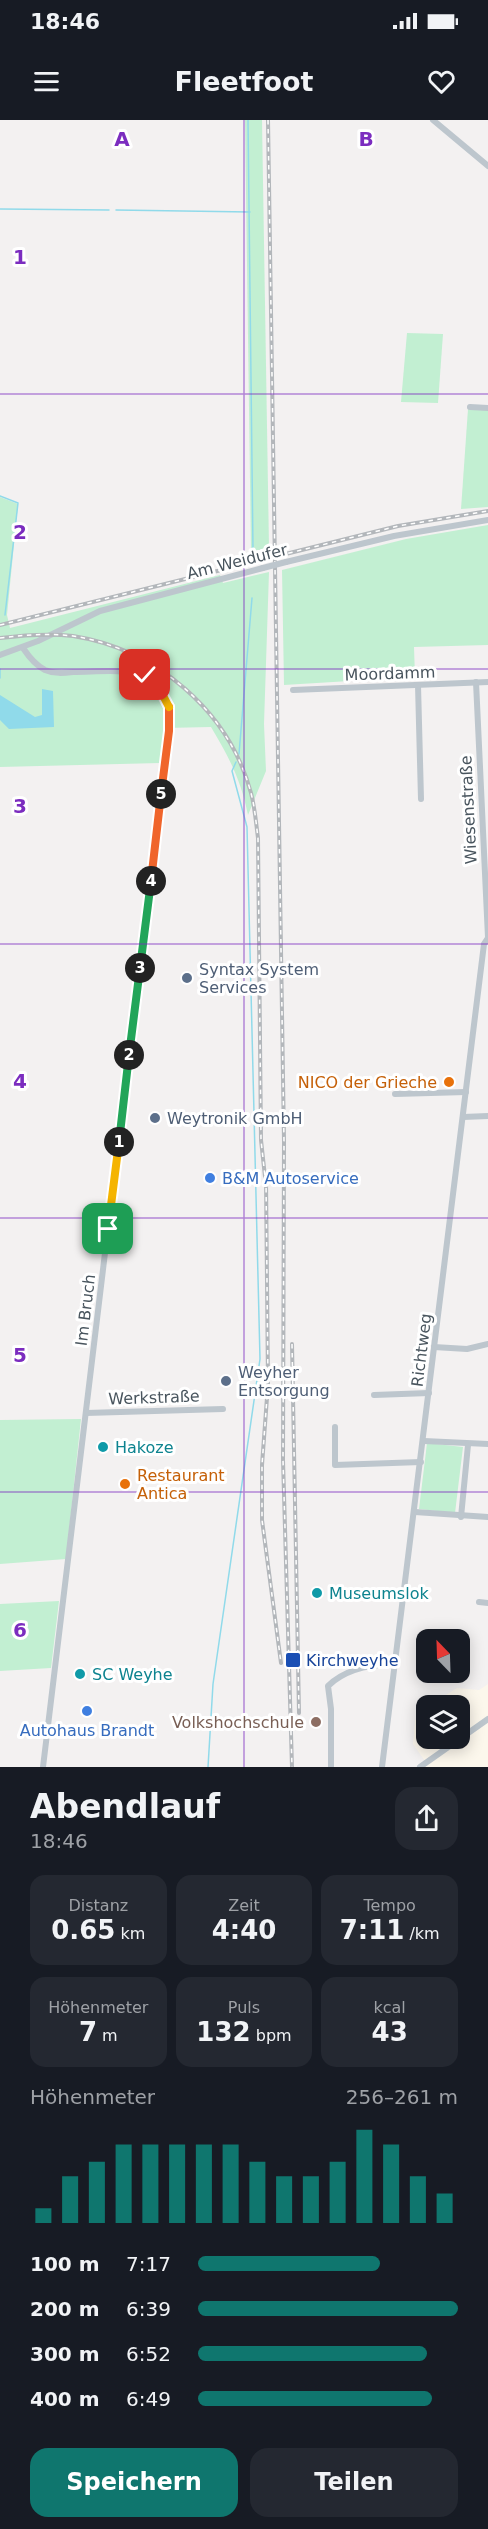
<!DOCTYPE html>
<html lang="de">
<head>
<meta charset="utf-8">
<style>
	:root { --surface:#171b24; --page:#242831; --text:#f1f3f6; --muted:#9ea1a6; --accent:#0f766e }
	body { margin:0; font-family:"DejaVu Sans",sans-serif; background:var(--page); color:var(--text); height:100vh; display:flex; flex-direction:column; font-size:22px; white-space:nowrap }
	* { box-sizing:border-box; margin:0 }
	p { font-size:20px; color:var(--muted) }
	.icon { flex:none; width:33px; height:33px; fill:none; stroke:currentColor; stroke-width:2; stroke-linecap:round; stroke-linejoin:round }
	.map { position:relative; height:1647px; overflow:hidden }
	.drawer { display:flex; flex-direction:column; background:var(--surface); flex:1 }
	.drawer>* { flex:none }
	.needle { width:39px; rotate:337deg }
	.fabs { position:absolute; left:416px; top:1509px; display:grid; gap:12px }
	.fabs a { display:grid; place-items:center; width:54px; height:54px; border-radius:12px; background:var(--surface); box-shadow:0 3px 15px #0003; font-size:30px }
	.pin { position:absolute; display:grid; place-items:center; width:51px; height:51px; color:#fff; margin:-26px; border-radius:12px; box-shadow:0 3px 9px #0006 }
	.km { position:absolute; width:30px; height:30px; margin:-15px; border-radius:50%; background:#222; color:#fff; font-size:16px; line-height:30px; text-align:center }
	.round { display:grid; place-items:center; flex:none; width:63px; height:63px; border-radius:18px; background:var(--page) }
	.headline { display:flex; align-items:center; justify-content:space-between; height:102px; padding:0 30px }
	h1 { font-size:33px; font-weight:600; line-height:45px }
	.figures { display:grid; grid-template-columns:repeat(3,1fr); gap:9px; height:102px; padding:6px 30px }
	.figures div { display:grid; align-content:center; border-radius:15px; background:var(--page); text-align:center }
	.figures b { font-size:26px; font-weight:600 }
	.figures small { font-size:16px; font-weight:400 }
	.figures p { font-size:16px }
	.chart { height:168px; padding:12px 30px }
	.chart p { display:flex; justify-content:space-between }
	.chart svg { width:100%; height:108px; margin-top:6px; stroke:var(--accent); stroke-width:6 }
	.cta { display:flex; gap:12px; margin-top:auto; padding:12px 30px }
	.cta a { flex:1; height:69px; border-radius:18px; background:var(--accent); color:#fff; font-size:24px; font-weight:600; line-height:69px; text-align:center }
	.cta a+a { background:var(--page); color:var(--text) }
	ul { padding:0 30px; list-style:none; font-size:20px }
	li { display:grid; grid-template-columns:96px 72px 1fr; align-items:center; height:45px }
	li i { height:15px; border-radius:8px; background:var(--accent) }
	.status { display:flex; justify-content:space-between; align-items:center; height:42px; padding:0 30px; background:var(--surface); direction:ltr }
	.status svg { height:16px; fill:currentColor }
	header { display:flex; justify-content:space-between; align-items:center; height:78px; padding:0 30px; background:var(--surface); font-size:27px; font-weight:600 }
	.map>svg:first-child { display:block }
</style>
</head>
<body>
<div class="status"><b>18:46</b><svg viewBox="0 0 49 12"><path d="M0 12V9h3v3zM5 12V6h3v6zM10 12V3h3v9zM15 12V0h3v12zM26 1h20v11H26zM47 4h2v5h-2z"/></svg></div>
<header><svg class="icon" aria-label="menu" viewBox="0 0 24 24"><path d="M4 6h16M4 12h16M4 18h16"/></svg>Fleetfoot<svg class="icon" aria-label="heart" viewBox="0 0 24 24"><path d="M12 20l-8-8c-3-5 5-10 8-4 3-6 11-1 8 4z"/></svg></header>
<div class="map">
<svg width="488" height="1647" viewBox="0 0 488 1647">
	<rect width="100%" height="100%" fill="#f3f1f1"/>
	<path fill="#fcf7ec" d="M488,1564V1647H423L427,1644L413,1624L415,1600H426V1618H459V1586L437,1585L438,1580L457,1568L479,1570Z"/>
	<g fill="#c2efd2">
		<path d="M245,0H262L269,428L251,432Z"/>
		<path d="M407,213L443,214L438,283L401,282Z"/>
		<path d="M468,289L488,290V387L461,389Z"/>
		<path d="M0,377L18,384L7,495L10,508L220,455L223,463L269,452L264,604L266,651L248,695C241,660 229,637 211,607L165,608L160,643L0,647Z"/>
		<path d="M488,405V525L414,527L415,557L284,565L282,450L406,419Z"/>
		<path d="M81,1299L66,1439L0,1444V1300Z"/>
		<path d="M427,1323L463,1327L455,1393L419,1389Z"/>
		<path d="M59,1481L51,1548L0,1551V1484Z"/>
	</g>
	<path fill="#90daea" d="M42,569L53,571L54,607L9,609L0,600V575L35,597L42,595Z"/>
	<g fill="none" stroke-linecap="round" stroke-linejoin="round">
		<g stroke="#90daea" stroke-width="1.5">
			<path d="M248,0L253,430"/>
			<path d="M0,89L109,90"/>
			<path d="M116,90L250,92"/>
			<path d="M0,376L18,383L5,495"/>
			<path d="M0,558V549"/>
			<path d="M239,634L252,478"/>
			<path d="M208,1647L213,1564L260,1239L247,707L232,651L236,642"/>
		</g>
		<g stroke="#bdc6cd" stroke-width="6">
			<path d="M433,0L488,46"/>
			<path d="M470,287L488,288"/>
			<path d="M286,442L394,416L488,400"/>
			<path d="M23,528C29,537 35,545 45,550C54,554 64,553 73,552C113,552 162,541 170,594L43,1647"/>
			<path d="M0,535L38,521L100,491L263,448"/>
			<path d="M476,562L488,817"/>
			<path d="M418,565L421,679"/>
			<path d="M293,570L488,562"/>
			<path d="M395,974L466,972"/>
			<path d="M463,997L488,996"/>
			<path d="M434,1227L467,1229L488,1224"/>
			<path d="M374,1275L429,1273"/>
			<path d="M86,1293L223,1289"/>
			<path d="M335,1307V1345L421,1342"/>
			<path d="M424,1321L488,1324"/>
			<path d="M415,1392L488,1397"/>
			<path d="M461,1397L468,1325"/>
			<path d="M479,1482L488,1483"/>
			<path d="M331,1647V1589L328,1566C347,1548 371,1544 396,1545"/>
			<path d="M382,1647L484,824L488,818"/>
			<path d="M420,1647L488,1599"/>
		</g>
		<defs>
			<g id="rail">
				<path d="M268,0L284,1021L283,1340L292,1647"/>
				<path d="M0,505L398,406L488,391"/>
				<path d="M0,518C24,515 48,513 73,516C156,529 229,591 251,673C255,688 256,703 258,718L261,1020L266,1066"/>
				<path d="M266,1059L268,1264L262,1345V1400L281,1543"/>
				<path d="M292,1224L299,1593"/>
			</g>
		</defs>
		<use href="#rail" stroke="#b3b7bb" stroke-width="4"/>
		<use href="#rail" stroke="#fff" stroke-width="1.5" stroke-dasharray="4.5" stroke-linecap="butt"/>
		<path stroke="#bdc6cd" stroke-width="6" d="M263,448L286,442"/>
	</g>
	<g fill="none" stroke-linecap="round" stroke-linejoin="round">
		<defs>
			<path id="split-1" d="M108,1109L119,1022"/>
			<path id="split-2" d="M119,1022L129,935"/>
			<path id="split-3" d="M129,935L140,848"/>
			<path id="split-4" d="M140,848L151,761"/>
			<path id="split-5" d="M151,761L161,674"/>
			<path id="split-6" d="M161,674L169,611V587"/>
			<path id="split-7" d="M145,555L158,566L169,587"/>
		</defs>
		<use href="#split-1" stroke="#fff" stroke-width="12"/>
		<use href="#split-2" stroke="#fff" stroke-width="12"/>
		<use href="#split-3" stroke="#fff" stroke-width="12"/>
		<use href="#split-4" stroke="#fff" stroke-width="12"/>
		<use href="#split-5" stroke="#fff" stroke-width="12"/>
		<use href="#split-6" stroke="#fff" stroke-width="12"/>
		<use href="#split-7" stroke="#fff" stroke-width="12"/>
		<use href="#split-1" stroke="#f5b400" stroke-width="8"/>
		<use href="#split-2" stroke="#22a559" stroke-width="8"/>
		<use href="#split-3" stroke="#22a559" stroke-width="8"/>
		<use href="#split-4" stroke="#22a559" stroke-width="8"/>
		<use href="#split-5" stroke="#f0652b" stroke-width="8"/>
		<use href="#split-6" stroke="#f0652b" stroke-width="8"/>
		<use href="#split-7" stroke="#f5b400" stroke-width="8"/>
	</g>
	<path fill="none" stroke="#7b2cbf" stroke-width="1.5" stroke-opacity="0.55" d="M244,0V1647M0,274H488M0,549H488M0,824H488M0,1098H488M0,1372H488"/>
	<g fill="#5c6f8a" stroke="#fff" stroke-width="2">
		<circle cx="187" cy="858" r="6"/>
		<circle cx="155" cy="998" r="6"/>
		<circle cx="226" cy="1261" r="6"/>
	</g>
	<g fill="#e8710a" stroke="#fff" stroke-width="2">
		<circle cx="449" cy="962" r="6"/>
		<circle cx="125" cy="1364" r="6"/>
	</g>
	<g fill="#3f7fe0" stroke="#fff" stroke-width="2">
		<circle cx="210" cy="1058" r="6"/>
		<circle cx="87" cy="1591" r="6"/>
	</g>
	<g fill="#0f9aa8" stroke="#fff" stroke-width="2">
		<circle cx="103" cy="1327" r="6"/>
		<circle cx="317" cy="1473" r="6"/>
		<circle cx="80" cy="1554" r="6"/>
	</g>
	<rect fill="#1a4fb4" stroke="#fff" stroke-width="2" x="285" y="1532" width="16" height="16" rx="3"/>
	<circle fill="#8d6e63" stroke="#fff" stroke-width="2" cx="316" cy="1602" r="6"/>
	<g text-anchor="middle" stroke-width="6" stroke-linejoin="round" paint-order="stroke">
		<g font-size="16" fill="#49555e" stroke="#fff">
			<text transform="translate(237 441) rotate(-14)" y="6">Am Weidufer</text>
			<text transform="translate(390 553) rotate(-2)" y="6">Moordamm</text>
			<text transform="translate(468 690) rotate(-93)" y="6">Wiesenstraße</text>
			<text transform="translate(85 1190) rotate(-83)" y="6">Im Bruch</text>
			<text transform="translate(421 1230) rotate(-83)" y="6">Richtweg</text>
			<text transform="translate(154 1277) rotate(-2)" y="6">Werkstraße</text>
		</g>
		<g font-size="16" fill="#4e5e75" stroke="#fff" text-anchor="start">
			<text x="199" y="855">Syntax System<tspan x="199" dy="18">Services</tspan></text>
			<text x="167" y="1004">Weytronik GmbH</text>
			<text x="238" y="1258">Weyher<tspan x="238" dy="18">Entsorgung</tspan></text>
		</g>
		<g font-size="16" fill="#c56008" stroke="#fff" text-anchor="end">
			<text x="437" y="968">NICO der Grieche</text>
			<text x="137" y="1361" text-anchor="start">Restaurant<tspan x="137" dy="18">Antica</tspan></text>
		</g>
		<g font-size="16" fill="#366cbe" stroke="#fff" text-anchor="start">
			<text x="222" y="1064">B&amp;M Autoservice</text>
			<text x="87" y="1616" text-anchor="middle">Autohaus Brandt</text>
		</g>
		<g font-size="16" fill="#0d838f" stroke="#fff" text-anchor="start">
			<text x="115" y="1333">Hakoze</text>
			<text x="329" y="1479">Museumslok</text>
			<text x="92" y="1560">SC Weyhe</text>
		</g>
		<g font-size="16" fill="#164399" stroke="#fff" text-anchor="start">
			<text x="306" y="1546">Kirchweyhe</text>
		</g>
		<g font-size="16" fill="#785e54" stroke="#fff" text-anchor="end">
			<text x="304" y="1608">Volkshochschule</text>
		</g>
	</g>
	<g font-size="20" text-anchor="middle" font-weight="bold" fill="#7b2cbf" stroke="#fff" stroke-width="6" stroke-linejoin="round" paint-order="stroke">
		<text x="122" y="26">A</text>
		<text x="366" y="26">B</text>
		<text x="20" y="144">1</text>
		<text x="20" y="419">2</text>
		<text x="20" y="693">3</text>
		<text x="20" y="968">4</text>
		<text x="20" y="1242">5</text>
		<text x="20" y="1517">6</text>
	</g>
</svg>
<div class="fabs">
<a><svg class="needle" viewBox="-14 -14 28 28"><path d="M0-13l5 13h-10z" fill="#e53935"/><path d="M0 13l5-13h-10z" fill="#9ea1a6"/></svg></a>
<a><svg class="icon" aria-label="layers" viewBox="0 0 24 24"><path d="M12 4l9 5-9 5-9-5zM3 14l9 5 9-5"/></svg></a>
</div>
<div class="pin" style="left:108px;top:1109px;background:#1e9e55"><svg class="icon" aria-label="arrive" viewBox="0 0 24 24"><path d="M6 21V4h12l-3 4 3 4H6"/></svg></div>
<div class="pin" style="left:145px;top:555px;background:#d93025"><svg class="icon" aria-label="check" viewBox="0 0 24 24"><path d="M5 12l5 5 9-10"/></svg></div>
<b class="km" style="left:119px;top:1022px">1</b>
<b class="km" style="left:129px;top:935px">2</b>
<b class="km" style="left:140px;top:848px">3</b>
<b class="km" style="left:151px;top:761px">4</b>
<b class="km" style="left:161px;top:674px">5</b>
</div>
<section class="drawer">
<div class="headline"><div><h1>Abendlauf</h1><p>18:46</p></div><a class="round"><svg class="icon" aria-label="share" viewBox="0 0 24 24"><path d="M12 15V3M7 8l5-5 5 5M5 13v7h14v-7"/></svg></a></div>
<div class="figures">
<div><p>Distanz</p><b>0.65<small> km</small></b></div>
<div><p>Zeit</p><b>4:40</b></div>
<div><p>Tempo</p><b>7:11<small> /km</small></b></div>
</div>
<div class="figures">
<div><p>Höhenmeter</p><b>7<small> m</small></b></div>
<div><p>Puls</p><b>132<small> bpm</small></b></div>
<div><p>kcal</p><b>43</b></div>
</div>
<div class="chart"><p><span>Höhenmeter</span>256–261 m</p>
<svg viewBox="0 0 160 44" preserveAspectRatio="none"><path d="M5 44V38M15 44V25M25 44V19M35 44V12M45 44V12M55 44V12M65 44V12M75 44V12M85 44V19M95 44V25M105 44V25M115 44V19M125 44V6M135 44V12M145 44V25M155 44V32"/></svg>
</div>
<ul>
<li><b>100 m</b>7:17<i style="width:70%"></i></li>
<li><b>200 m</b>6:39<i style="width:100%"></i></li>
<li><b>300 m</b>6:52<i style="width:88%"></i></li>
<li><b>400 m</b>6:49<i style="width:90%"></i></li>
</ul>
<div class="cta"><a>Speichern</a><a>Teilen</a></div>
</section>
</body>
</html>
